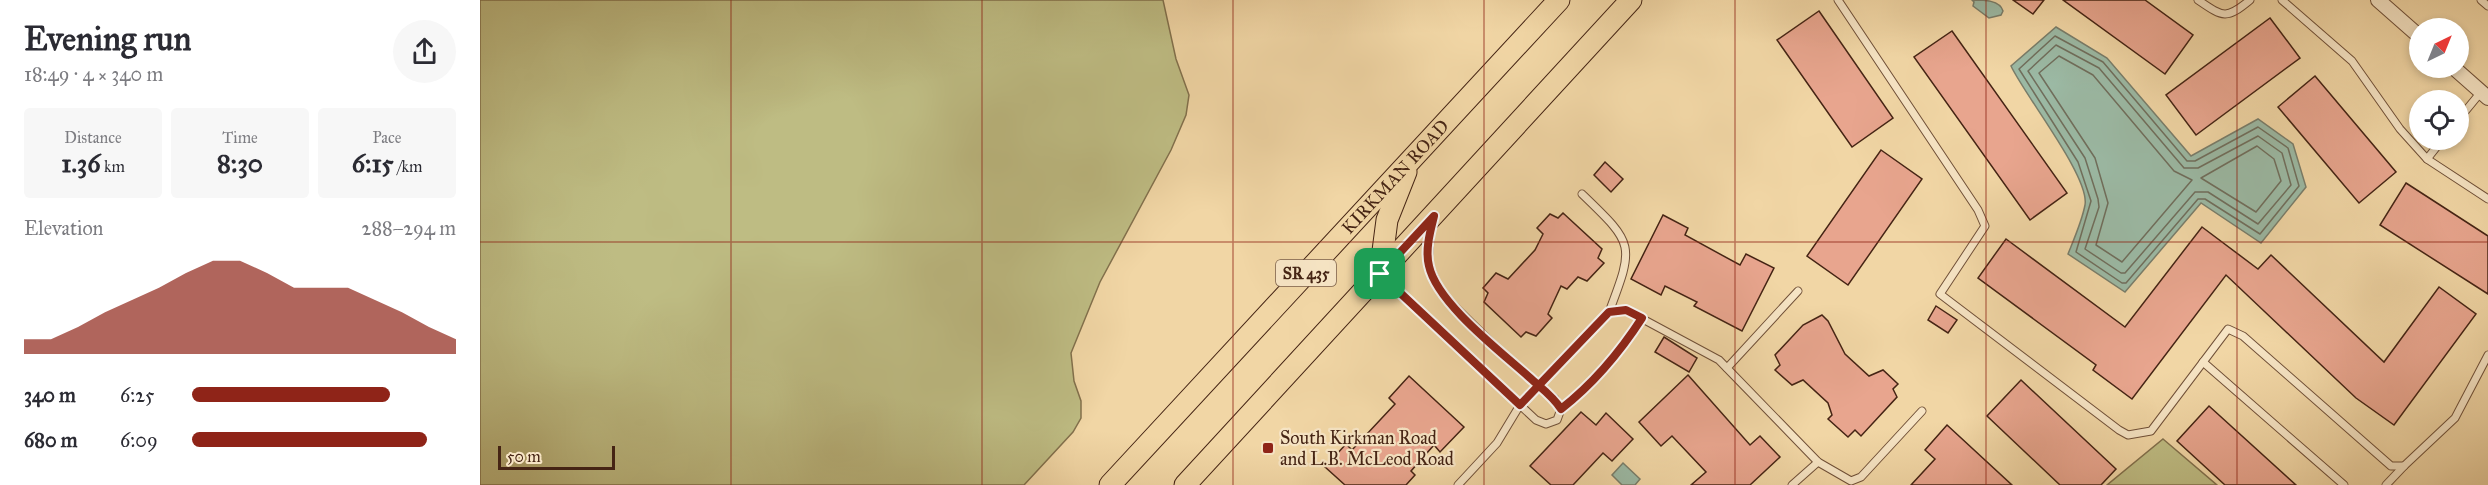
<!DOCTYPE html>
<html lang="en">
<head>
<meta charset="utf-8">
<style>
	:root { --surface:#fff; --page:#f7f7f7; --text:#2b2b33; --muted:#7c7c81; --accent:#8f2418 }
	body { margin:0; font-family:"IM FELL Great Primer",serif; background:var(--page); color:var(--text); height:100vh; display:flex; flex-direction:column; font-size:22px; white-space:nowrap }
	* { box-sizing:border-box; margin:0 }
	p { font-size:20px; color:var(--muted) }
	.icon { flex:none; width:33px; height:33px; fill:none; stroke:currentColor; stroke-width:2; stroke-linecap:round; stroke-linejoin:round }
	.map { position:relative; flex:1; overflow:hidden }
	.side { display:flex; flex-direction:column; background:var(--surface); width:480px }
	.side>* { flex:none }
	.needle { width:39px; rotate:43deg }
	.buttons { position:absolute; left:1929px; top:18px; display:grid; gap:12px }
	.buttons a { display:grid; place-items:center; width:60px; height:60px; border-radius:50%; background:var(--surface); box-shadow:0 3px 9px #0003; font-size:30px }
	.scale { position:absolute; left:18px; bottom:15px; width:117px; box-sizing:border-box; padding-left:6px; border:3px solid #452414; border-top:0; font-size:16px; line-height:21px; white-space:nowrap; color:#452414; -webkit-text-stroke:4px #f6e4c4; paint-order:stroke }
	.pin { position:absolute; display:grid; place-items:center; width:51px; height:51px; color:#fff; margin:-26px; border-radius:12px; box-shadow:0 3px 9px #0006 }
	.round { display:grid; place-items:center; flex:none; width:63px; height:63px; border-radius:32px; background:var(--page) }
	.overview { display:flex; align-items:center; justify-content:space-between; height:102px; padding:0 24px }
	h1 { font-size:33px; font-weight:800; line-height:45px }
	.stats { display:grid; grid-template-columns:repeat(3,1fr); gap:9px; height:102px; padding:6px 24px }
	.stats div { display:grid; align-content:center; border-radius:6px; background:var(--page); text-align:center }
	.stats b { font-size:26px; font-weight:800 }
	.stats small { font-size:16px; font-weight:400 }
	.stats p { font-size:16px }
	.chart { height:168px; padding:12px 24px }
	.chart p { display:flex; justify-content:space-between }
	.chart svg { width:100%; height:108px; margin-top:6px; fill:var(--accent); opacity:.7 }
	ul { padding:0 24px; list-style:none; font-size:20px }
	li { display:grid; grid-template-columns:96px 72px 1fr; align-items:center; height:45px }
	li i { height:15px; border-radius:8px; background:var(--accent) }
	main { display:flex; flex:1; min-height:0 }
	.map>svg:first-child { display:block }
</style>
</head>
<body>
<main>
<section class="side">
<div class="overview"><div><h1>Evening run</h1><p>18:49 · 4 × 340 m</p></div><a class="round"><svg class="icon" aria-label="share" viewBox="0 0 24 24"><path d="M12 15V3M7 8l5-5 5 5M5 13v7h14v-7"/></svg></a></div>
<div class="stats">
<div><p>Distance</p><b>1.36<small> km</small></b></div>
<div><p>Time</p><b>8:30</b></div>
<div><p>Pace</p><b>6:15<small> /km</small></b></div>
</div>
<div class="chart"><p><span>Elevation</span>288–294 m</p>
<svg viewBox="0 0 160 44" preserveAspectRatio="none"><path d="M0 44V38L10 38L20 33L30 27L40 22L50 17L60 11L70 6L80 6L90 11L100 17L110 17L120 17L130 22L140 27L150 33L160 38V44z"/></svg>
</div>
<ul>
<li><b>340 m</b>6:25<i style="width:75%"></i></li>
<li><b>680 m</b>6:09<i style="width:89%"></i></li>
</ul>
</section>
<div class="map">
<svg width="2008" height="485" viewBox="0 0 2008 485">
	<rect width="100%" height="100%" fill="#f1d6a5"/>
	<filter id="stains"><feTurbulence type="fractalNoise" baseFrequency=".00333" numOctaves="4"/><feColorMatrix values="0 0 0 0 .2 0 0 0 0 .09 0 0 0 0 .02 0 0 0 .5 -.17"/></filter>
	<radialGradient id="worn" r=".72"><stop offset=".6" stop-color="#630" stop-opacity="0"/><stop offset="1" stop-color="#630" stop-opacity=".3"/></radialGradient>
	<g fill="#bebc83" stroke="#82704c" stroke-width="1.5">
		<path d="M0,0H683L696,59L709,95L706,115L691,150L620,282L591,353L594,381L601,401V418L593,432L544,485H0Z"/>
		<path d="M1683,439L1737,485H1627Z"/>
	</g>
	<g fill="#9bb9a4" stroke="#797d6a" stroke-width="1.5">
		<path d="M1492,0C1504,0 1520,0 1523,11L1521,15L1509,18L1493,6L1494,2Z"/>
		<path d="M1576,27L1627,58L1711,156L1778,119L1813,144L1826,187L1781,243L1721,203L1645,292L1588,254C1594,239 1602,221 1605,205C1610,177 1545,96 1531,66Z"/>
		<path d="M1143,463L1160,479L1155,485H1142L1132,475Z"/>
	</g>
	<g fill="none" stroke-linecap="round" stroke-linejoin="round">
		<g stroke="#706e5c" stroke-width="1.5">
			<path d="M1575,36L1623,62L1707,161H1715L1778,127L1808,148L1819,186L1780,234L1725,199H1718L1646,283H1642L1596,252L1611,201L1598,162L1539,69Z"/>
			<path d="M1576,45L1619,68L1704,168H1718L1778,136L1802,153L1811,185L1778,224L1728,192H1715L1645,273H1641L1605,249L1619,207L1618,199L1605,158L1548,71Z"/>
			<path d="M1579,56L1613,75L1694,171L1712,180L1642,262L1616,245L1628,203L1615,158L1559,73Z"/>
			<path d="M1777,146L1794,159L1801,181L1776,212L1721,178Z"/>
		</g>
	</g>
	<g fill="#e8a58e" stroke="#452414" stroke-width="1.5">
		<path d="M1533,0H1564L1553,14Z"/>
		<path d="M1583,0H1665L1713,35L1685,74Z"/>
		<path d="M1339,11L1413,118L1372,147L1297,40Z"/>
		<path d="M1790,18L1820,58L1716,135L1686,95Z"/>
		<path d="M1472,31L1587,193L1550,220L1434,57Z"/>
		<path d="M1835,76L1916,172L1879,203L1798,107Z"/>
		<path d="M1401,150L1442,179L1368,285L1327,256Z"/>
		<path d="M1125,162L1143,179L1131,192L1114,175Z"/>
		<path d="M1926,183L2008,236V294L1900,225Z"/>
		<path d="M1083,213L1122,249L1118,258L1124,263L1107,281L1098,277L1087,289L1081,286L1068,314L1072,318L1056,336L1046,332L1041,337L1004,302L1008,293L1003,288L1016,273L1028,279L1055,250L1063,234L1057,228L1070,214L1078,218Z"/>
		<path d="M1183,215L1208,228L1205,235L1260,265L1266,254L1294,268L1262,331L1214,306L1217,302L1185,286L1181,295L1151,279Z"/>
		<path d="M1722,227L1778,269L1791,255L1904,362L1959,287L1996,314L1914,425L1876,398L1746,275L1652,399L1613,370L1616,365L1498,278L1526,239L1645,327Z"/>
		<path d="M1456,306L1477,320L1468,333L1448,320Z"/>
		<path d="M1342,315L1348,321L1365,354L1389,376L1403,370L1418,384L1413,389L1417,397L1381,436L1375,430L1368,437L1348,419L1352,415L1348,403L1323,380L1312,385L1295,370L1300,365L1295,355L1323,325Z"/>
		<path d="M1184,337L1217,358L1209,372L1175,352Z"/>
		<path d="M1208,375L1270,445L1280,436L1300,457L1270,485H1211L1226,472L1192,436L1181,446L1159,422Z"/>
		<path d="M929,376L984,427L960,452L954,445L931,471L935,475L926,485H865L845,467L866,444L872,450L915,404L909,398Z"/>
		<path d="M1541,380L1636,469L1621,485H1580L1507,416Z"/>
		<path d="M1729,406L1816,485H1745L1697,441Z"/>
		<path d="M1101,412L1116,425L1126,413L1153,439L1132,461L1123,453L1093,485H1071L1050,466Z"/>
		<path d="M1467,425L1532,485H1431L1455,459L1445,450Z"/>
	</g>
	<g fill="none" stroke-linecap="round" stroke-linejoin="round">
		<defs>
			<g id="lane">
				<path d="M1358,0L1498,210L1505,226L1460,294L1639,430L1648,435L1671,431L1748,329L1763,336L1911,466H1924L1975,418L2008,355"/>
				<path d="M1718,0C1743,17 1746,20 1770,0"/>
				<path d="M1802,0L1872,61L1920,129L1947,159L2008,199"/>
				<path d="M2001,0L2008,6"/>
				<path d="M1978,120L2001,92"/>
				<path d="M1947,159L1962,140"/>
				<path d="M1102,194C1154,244 1155,244 1129,312"/>
				<path d="M902,276L1056,420L1066,424L1077,420L1081,409L1075,399L1023,354L961,293L948,263L951,227"/>
				<path d="M1723,362L1864,485"/>
				<path d="M1247,368L1318,291"/>
				<path d="M1081,409C1112,384 1140,353 1162,318"/>
				<path d="M978,485L1017,443L1040,405L1129,312L1146,310L1239,360L1338,462L1371,481L1381,477L1442,411"/>
				<path d="M1312,485L1338,462"/>
				<path d="M1906,485L1924,466"/>
			</g>
			<g id="street">
				<path d="M1898,0L1940,37"/>
				<path d="M1974,68L2008,98"/>
			</g>
			<g id="primary">
				<path d="M900,274L907,220L926,172"/>
				<path id="s1" d="M630,485L1079,0"/>
				<path d="M705,485L1151,0"/>
			</g>
		</defs>
		<use href="#lane" stroke="#705038" stroke-width="9"/>
		<use href="#street" stroke="#705038" stroke-width="16"/>
		<use href="#primary" stroke="#452414" stroke-width="23"/>
		<use href="#lane" stroke="#f6e4c4" stroke-width="7"/>
		<use href="#street" stroke="#f6e4c4" stroke-width="14"/>
		<use href="#primary" stroke="#f1d6a5" stroke-width="21"/>
	</g>
	<g fill="none" stroke-linecap="round" stroke-linejoin="round">
		<defs>
			<path id="route" d="M900,274L1040,405L1129,312L1146,310L1162,318C1140,352 1113,384 1081,409C1073,396 1061,388 1049,377C1020,351 957,303 949,266C945,250 950,232 954,216L900,274"/>
		</defs>
		<use href="#route" stroke="#fff" stroke-width="12"/>
		<use href="#route" stroke="#8f2418" stroke-width="8"/>
	</g>
	<path fill="none" stroke="#8f2418" stroke-width="1.5" stroke-opacity="0.55" d="M251,0V485M502,0V485M753,0V485M1004,0V485M1255,0V485M1506,0V485M1757,0V485M0,242H2008"/>
	<rect fill="#8f2418" stroke="#f6e4c4" stroke-width="2" x="782" y="442" width="12" height="12" rx="3"/>
	<g text-anchor="middle" stroke-width="4.5" stroke-linejoin="round" paint-order="stroke">
		<rect fill="#f6e4c4" stroke="#7a5e49" stroke-width="1.5" x="796" y="260" width="60" height="26" rx="4.5"/>
		<g font-size="16" font-weight="bold" fill="#452414">
			<text x="826" y="279">SR 435</text>
		</g>
		<g font-size="18" fill="#452414" stroke="#f6e4c4">
			<text dy="6" stroke="none"><textPath href="#s1" startOffset="420">KIRKMAN ROAD</textPath></text>
		</g>
		<g font-size="18" fill="#452414" stroke="#f6e4c4" text-anchor="start">
			<text x="800" y="444">South Kirkman Road<tspan x="800" dy="21">and L.B. McLeod Road</tspan></text>
		</g>
	</g>
	<rect width="100%" height="100%" filter="url(#stains)"/>
	<rect width="100%" height="100%" fill="url(#worn)"/>
</svg>
<div class="buttons">
<a><svg class="needle" viewBox="-14 -14 28 28"><path d="M0-13l5 13h-10z" fill="#e53935"/><path d="M0 13l5-13h-10z" fill="#7c7c81"/></svg></a>
<a><svg class="icon" aria-label="locate" viewBox="0 0 24 24"><circle cx="12" cy="12" r="6"/><path d="M12 2v4M12 18v4M2 12h4M18 12h4"/></svg></a>
</div>
<div class="scale">50 m</div>
<div class="pin" style="left:900px;top:274px;background:#1e9e55"><svg class="icon" aria-label="arrive" viewBox="0 0 24 24"><path d="M6 21V4h12l-3 4 3 4H6"/></svg></div>
</div>
</main>
</body>
</html>
